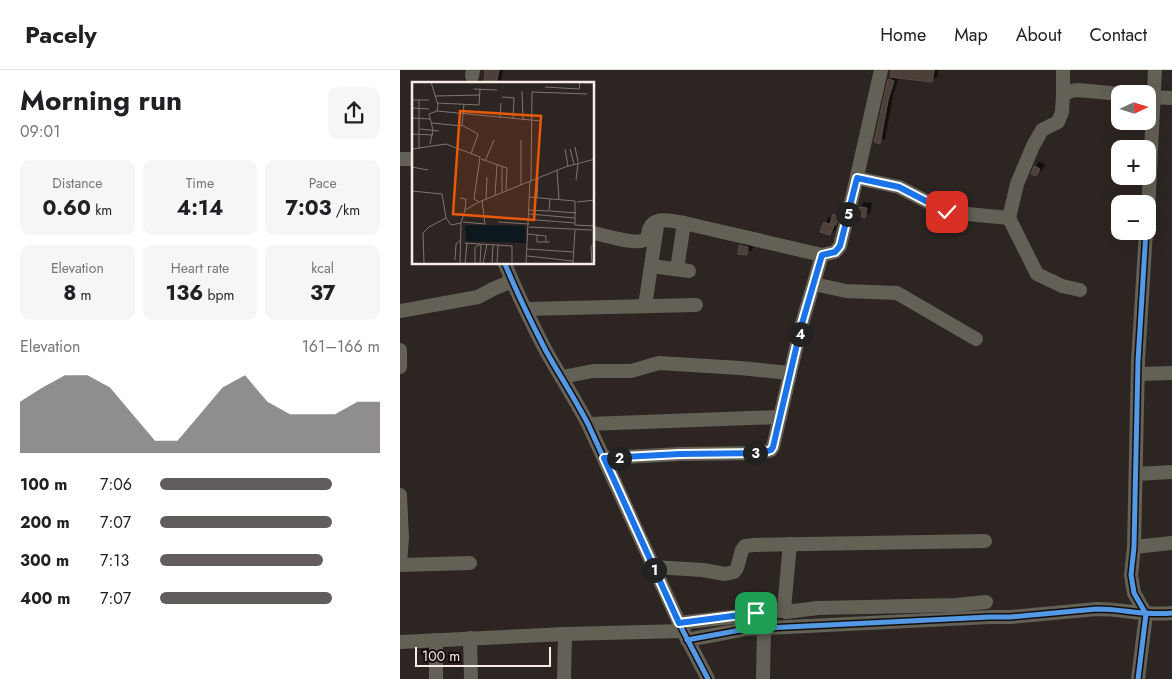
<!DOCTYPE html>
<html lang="en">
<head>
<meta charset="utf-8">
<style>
	:root { --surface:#fff; --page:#f6f6f6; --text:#202124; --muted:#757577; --line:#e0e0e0; --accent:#615d5d }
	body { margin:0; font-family:Jost,sans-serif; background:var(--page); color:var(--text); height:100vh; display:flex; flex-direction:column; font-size:19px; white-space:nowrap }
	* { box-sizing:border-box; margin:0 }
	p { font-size:16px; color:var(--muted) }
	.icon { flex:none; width:28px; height:28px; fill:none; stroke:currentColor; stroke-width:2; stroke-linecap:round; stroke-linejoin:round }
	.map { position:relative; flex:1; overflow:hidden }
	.sheet { display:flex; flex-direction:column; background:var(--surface); width:400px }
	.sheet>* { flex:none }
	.needle { width:32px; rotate:86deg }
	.fabs { position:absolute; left:711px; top:15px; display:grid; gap:10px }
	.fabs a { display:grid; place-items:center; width:45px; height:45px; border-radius:10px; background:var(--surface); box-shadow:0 5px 20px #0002; font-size:25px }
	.scale { position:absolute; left:15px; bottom:12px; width:136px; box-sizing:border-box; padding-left:5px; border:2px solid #f7ece8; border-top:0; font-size:14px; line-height:18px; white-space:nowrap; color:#f7ece8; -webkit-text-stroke:4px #150e0c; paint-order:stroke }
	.pin { position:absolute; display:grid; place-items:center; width:42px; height:42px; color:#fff; margin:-21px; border-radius:10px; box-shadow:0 2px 8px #0006 }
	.km { position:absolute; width:25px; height:25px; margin:-12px; border-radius:50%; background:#222; color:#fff; font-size:14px; line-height:25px; text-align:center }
	.round { display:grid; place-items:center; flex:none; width:52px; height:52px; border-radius:10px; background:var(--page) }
	.overview { display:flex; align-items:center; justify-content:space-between; height:85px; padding:0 20px }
	h1 { font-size:28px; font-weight:700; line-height:38px }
	.metrics { display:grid; grid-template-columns:repeat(3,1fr); gap:8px; height:85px; padding:5px 20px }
	.metrics div { display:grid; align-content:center; border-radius:10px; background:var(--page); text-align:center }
	.metrics b { font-size:21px; font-weight:700 }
	.metrics small { font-size:14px; font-weight:400 }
	.metrics p { font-size:14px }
	.chart { height:140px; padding:10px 20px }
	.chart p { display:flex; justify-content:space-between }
	.chart svg { width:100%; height:90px; margin-top:5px; fill:var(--accent); opacity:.7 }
	ul { padding:0 20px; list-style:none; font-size:16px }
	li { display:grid; grid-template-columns:80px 60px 1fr; align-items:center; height:38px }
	li i { height:12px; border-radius:6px; background:var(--accent) }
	header { display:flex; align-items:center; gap:30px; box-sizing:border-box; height:70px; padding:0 25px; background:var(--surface); border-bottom:1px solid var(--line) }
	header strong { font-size:24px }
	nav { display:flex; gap:28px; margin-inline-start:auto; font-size:18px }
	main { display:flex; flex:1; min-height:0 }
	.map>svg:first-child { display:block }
</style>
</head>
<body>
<header>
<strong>Pacely</strong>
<nav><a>Home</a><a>Map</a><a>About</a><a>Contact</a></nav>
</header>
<main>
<section class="sheet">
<div class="overview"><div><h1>Morning run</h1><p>09:01</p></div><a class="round"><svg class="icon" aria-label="share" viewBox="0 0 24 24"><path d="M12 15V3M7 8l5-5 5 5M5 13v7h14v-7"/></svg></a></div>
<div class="metrics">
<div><p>Distance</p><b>0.60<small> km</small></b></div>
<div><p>Time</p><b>4:14</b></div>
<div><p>Pace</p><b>7:03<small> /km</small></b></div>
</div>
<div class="metrics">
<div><p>Elevation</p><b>8<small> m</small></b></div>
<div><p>Heart rate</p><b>136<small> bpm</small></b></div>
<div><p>kcal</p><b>37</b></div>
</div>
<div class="chart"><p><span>Elevation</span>161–166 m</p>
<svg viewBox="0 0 160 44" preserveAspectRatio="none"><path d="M0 44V19L10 12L20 6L30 6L40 12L50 25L60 38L70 38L80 25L90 12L100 6L110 19L120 25L130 25L140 25L150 19L160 19V44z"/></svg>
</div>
<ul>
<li><b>100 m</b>7:06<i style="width:78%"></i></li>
<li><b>200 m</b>7:07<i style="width:78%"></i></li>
<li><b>300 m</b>7:13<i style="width:74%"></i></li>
<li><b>400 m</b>7:07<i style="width:78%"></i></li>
</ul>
</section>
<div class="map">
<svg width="772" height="609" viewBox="0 0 772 609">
	<defs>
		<filter id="shadow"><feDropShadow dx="4.5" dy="-4.5" stdDeviation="0" flood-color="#0009"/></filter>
	</defs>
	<rect width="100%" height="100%" fill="#2d2522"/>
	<g fill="#4e4039" stroke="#554e4b" filter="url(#shadow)">
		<path d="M85,0H99L96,14H84Z"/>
		<path d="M491,0H534L532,12L490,7Z"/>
		<path d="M488,9L494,11L488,30L480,74L474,72Z"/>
		<path d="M634,96L640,99L636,106L631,104Z"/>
		<path d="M459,137L467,138L465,148L457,146Z"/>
		<path d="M433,144L439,146L436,155L430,154Z"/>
		<path d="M424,152L434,156L430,165L420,162Z"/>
		<path d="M339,175L348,177L347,185L338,184Z"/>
	</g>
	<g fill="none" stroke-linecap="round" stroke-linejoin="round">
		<g stroke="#636056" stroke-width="14">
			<path d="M72,6L73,0"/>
			<path d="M663,25V0"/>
			<path d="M748,27L772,28"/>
			<path d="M0,89H14"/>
			<path d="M457,108L499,117L547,142L609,148L617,114L633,76L642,60L658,52L662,42L663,25L671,21L678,20L720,24"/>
			<path d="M748,142L755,0"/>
			<path d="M609,148L637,204L662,216L680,220"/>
			<path d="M194,163C204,165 236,175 244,170C248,168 248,163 249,160C254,145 273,151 284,153L422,185L435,182L440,176L453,124L481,0"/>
			<path d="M105,194C117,223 131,252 146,281C160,306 175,329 188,354L283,561L308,609"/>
			<path d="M251,196L289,201"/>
			<path d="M277,199L284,153"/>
			<path d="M414,214L446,221L497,223L576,269"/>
			<path d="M245,236L257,156"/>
			<path d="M125,239L296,235"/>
			<path d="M0,241L78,227L93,219L112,211"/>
			<path d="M0,280V297"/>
			<path d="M738,304L772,303"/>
			<path d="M162,307L193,301H231L259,293L340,298L390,303"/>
			<path d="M188,354L380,347"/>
			<path d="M204,388L281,384L361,383L371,380L373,377L401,257L422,185"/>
			<path d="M736,404L772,402"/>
			<path d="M0,425L2,468L0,493"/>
			<path d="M390,474L384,539L386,542L418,538L556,535L586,532"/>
			<path d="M734,477L772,473"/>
			<path d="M0,495L70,493"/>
			<path d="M253,497L303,500L325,504L334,502L337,498L342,480L345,476L354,475L585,471"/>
			<path d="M279,553L349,545L362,540L384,541"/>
			<path d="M70,568L71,609"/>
			<path d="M36,570V609"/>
			<path d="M287,570L346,559L590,547H610L697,539C724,539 745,546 772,543"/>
			<path d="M0,572L165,564L283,561"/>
			<path d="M164,609L165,564"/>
			<path d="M363,609L364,557"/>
			<path d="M738,609L746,544L734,523L731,505L734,477L738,291L746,161"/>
		</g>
		<defs>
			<g id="cycleway">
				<path d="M105,194C117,223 131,252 146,281C160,306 175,329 188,354L283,561L308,609"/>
				<path d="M287,570L346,559L590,547H610L697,539C724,539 745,546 772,543"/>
				<path d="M738,609L746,544L734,523L731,505L734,477L738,291L746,161"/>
			</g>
		</defs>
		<use href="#cycleway" stroke="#150e0c" stroke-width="8"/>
		<use href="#cycleway" stroke="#5399e6" stroke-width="5"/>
	</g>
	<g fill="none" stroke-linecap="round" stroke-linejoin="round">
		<defs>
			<path id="route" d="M356,543L279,553L204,388L280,384L362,383L371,380L373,377L401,257L422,185L435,182L440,176L457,108L499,117L547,142"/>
		</defs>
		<use href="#route" stroke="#fff" stroke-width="10"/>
		<use href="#route" stroke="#1a73e8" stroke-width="6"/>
	</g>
	<g transform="translate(12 12)">
		<rect width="182" height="182" fill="#2d2522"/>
		<path d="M53,143L113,144L114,161L54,159Z" fill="#0c181d"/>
		<path fill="none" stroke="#7e7571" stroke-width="1" d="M143,0L183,1M133,5L167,7L168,0M62,7L85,8M110,9L111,38M23,14L68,13M90,15L102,16L101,37M0,18H17M7,18V67M25,21L67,23L68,7M52,22L50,43L66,52L59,72M0,26L17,27M25,29L129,39M0,36L18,37M88,36L89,21M20,41L50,44M8,47L27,49M0,52L21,53M109,58V103M18,62L21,48L17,32L25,29L26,23L19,0M163,65L166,80M0,67L34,62L68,75L62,117L67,120M153,67L156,84M158,67L162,82M69,77L95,86L94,108M73,79L82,58M0,85L16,88M145,89L147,117M164,98L166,81M119,99L120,10L175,12M0,109L30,112L34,136M90,110V84M83,113L85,83M117,115L163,119V143L183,144M48,116L54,117L53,128M125,116L126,96M74,117L75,95M165,120L183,118M117,128L137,129L138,117M138,129L164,131M117,132L163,136M73,134L163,141M51,140L73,142L70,119M86,140L117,142M117,145L180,148M116,152L134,154V160H138M125,153V160H134M53,161L68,162M115,167L162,170M115,174L161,179M43,178L44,162L49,158M161,181L163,148M12,182L11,151L17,145L34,136L39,143L49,141L53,128L67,120L153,85L183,77M48,182L49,141M53,182L55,161M63,182V165L69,162L100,164V182M68,182L69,162M71,182L75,162M80,182L81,163M85,182L86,163M114,182L118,99M180,182L179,164L183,163"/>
		<path fill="#e8590c" fill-opacity="0.15" stroke="#e8590c" stroke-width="2.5" d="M48,29L129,34L122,138L41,132Z"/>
		<rect width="182" height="182" fill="none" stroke="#f7ece8" stroke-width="2.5"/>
	</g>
</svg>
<div class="fabs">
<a><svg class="needle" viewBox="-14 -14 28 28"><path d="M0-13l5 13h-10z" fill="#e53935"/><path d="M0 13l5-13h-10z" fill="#757577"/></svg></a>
<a>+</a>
<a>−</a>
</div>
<div class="scale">100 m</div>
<div class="pin" style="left:356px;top:543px;background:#1e9e55"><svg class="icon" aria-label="arrive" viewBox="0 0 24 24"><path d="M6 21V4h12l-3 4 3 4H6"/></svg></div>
<div class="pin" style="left:547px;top:142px;background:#d93025"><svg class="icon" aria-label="check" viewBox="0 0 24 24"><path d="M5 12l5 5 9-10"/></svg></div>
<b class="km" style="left:254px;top:500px">1</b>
<b class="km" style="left:219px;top:388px">2</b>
<b class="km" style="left:355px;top:383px">3</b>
<b class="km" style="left:400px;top:264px">4</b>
<b class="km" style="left:448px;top:144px">5</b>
</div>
</main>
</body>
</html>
